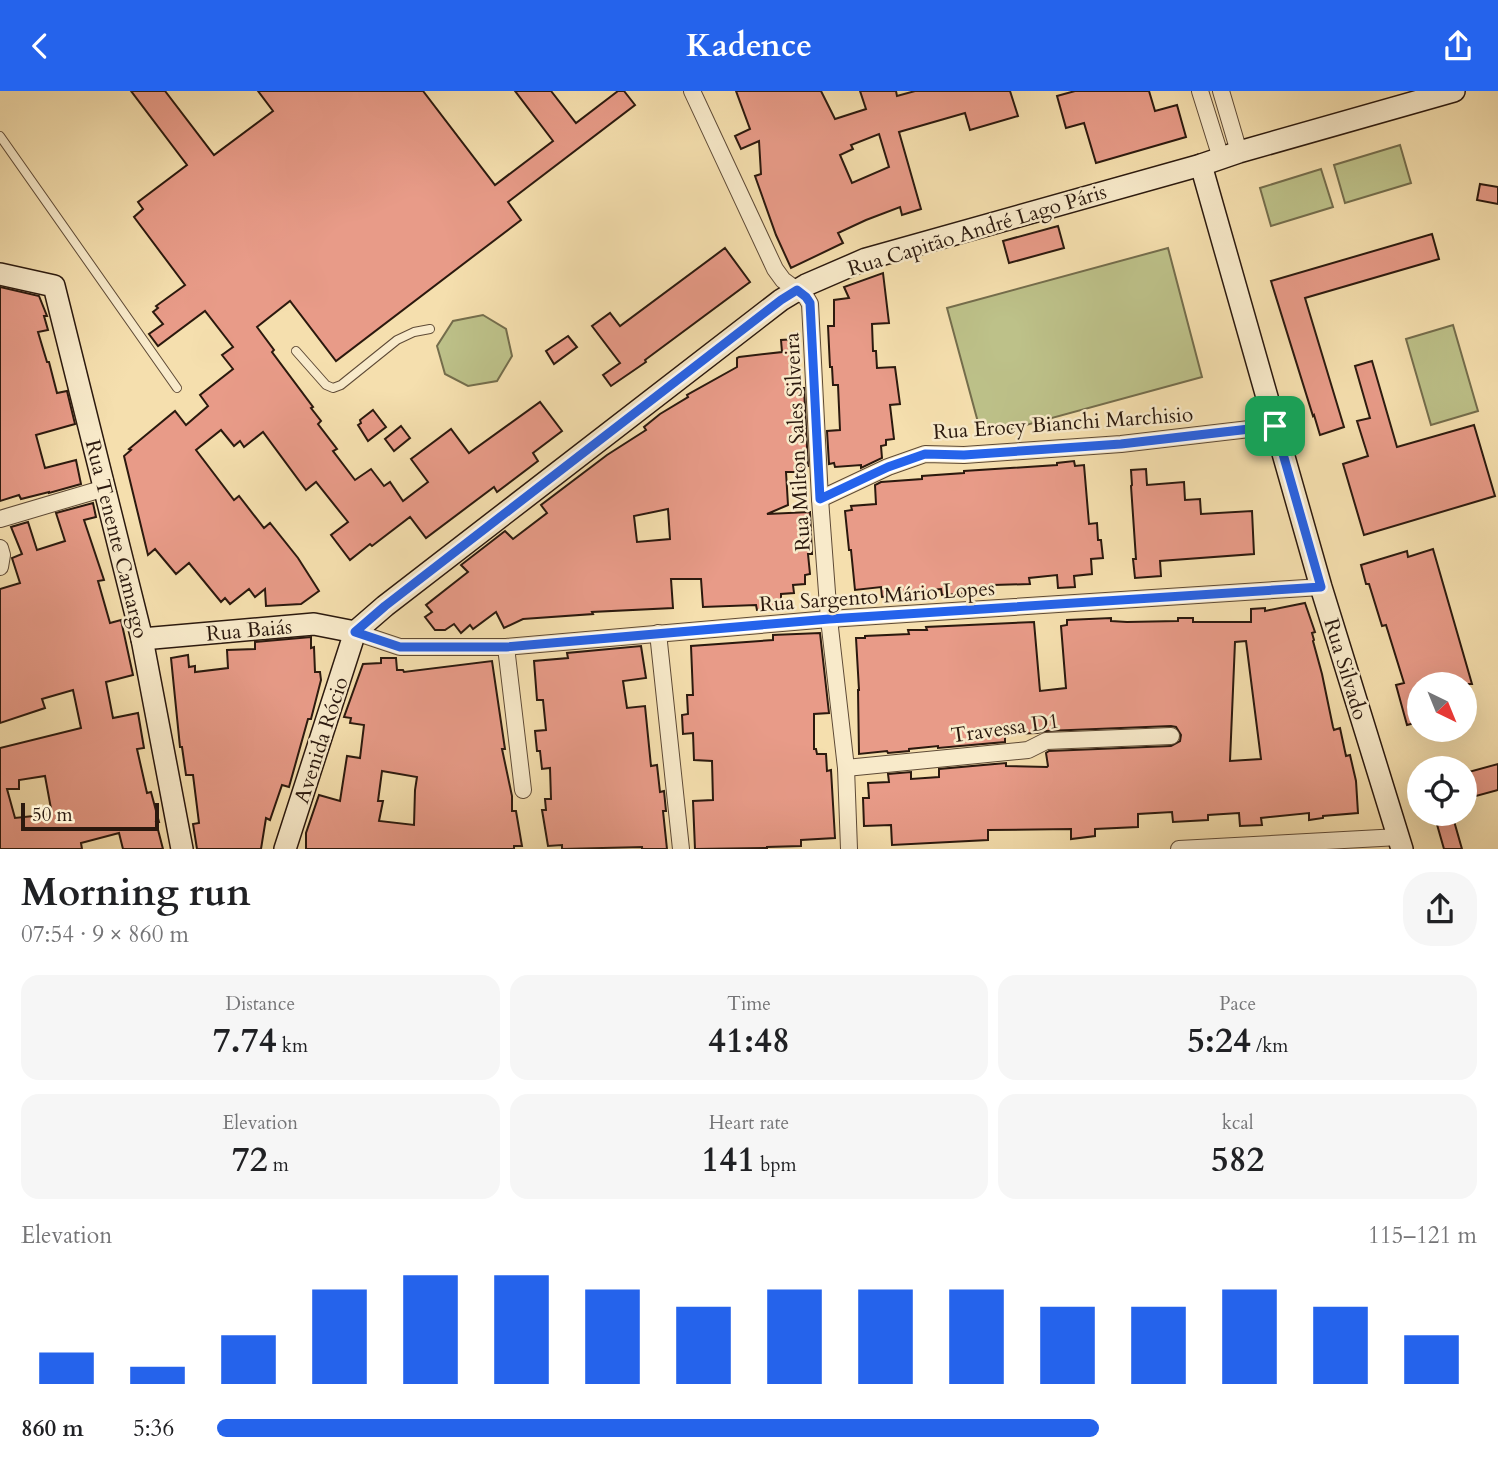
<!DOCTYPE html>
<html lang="en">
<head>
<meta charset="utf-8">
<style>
	:root { --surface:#fff; --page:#f6f6f6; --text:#202124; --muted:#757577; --accent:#2563eb }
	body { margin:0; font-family:Cardo,serif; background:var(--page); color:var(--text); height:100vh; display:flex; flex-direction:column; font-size:26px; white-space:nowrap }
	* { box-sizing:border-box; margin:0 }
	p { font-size:23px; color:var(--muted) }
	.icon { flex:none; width:38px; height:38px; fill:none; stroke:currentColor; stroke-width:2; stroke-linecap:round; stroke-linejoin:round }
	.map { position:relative; height:758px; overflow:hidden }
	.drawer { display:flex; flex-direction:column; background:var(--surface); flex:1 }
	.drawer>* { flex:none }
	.needle { width:46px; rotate:137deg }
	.controls { position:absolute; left:1407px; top:581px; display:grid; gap:14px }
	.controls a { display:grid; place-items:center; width:70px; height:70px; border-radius:50%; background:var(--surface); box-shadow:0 7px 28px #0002; font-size:35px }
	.scale { position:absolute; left:21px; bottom:18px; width:138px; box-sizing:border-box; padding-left:7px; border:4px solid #2b190e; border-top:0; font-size:19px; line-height:24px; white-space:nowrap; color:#2b190e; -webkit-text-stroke:5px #f8eaca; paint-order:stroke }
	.pin { position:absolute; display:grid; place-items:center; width:60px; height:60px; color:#fff; margin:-30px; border-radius:14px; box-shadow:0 4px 10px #0006 }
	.round { display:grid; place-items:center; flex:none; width:74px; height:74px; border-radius:28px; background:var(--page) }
	.head { display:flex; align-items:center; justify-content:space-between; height:119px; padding:0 21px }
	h1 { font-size:38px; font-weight:800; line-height:52px }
	.stats { display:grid; grid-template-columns:repeat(3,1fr); gap:10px; height:119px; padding:7px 21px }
	.stats div { display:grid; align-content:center; border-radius:18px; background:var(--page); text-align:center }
	.stats b { font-size:35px; font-weight:800 }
	.stats small { font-size:19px; font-weight:400 }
	.stats p { font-size:19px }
	.chart { height:196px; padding:14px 21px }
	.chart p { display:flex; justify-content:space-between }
	.chart svg { width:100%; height:126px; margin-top:7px; stroke:var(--accent); stroke-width:6 }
	ul { padding:0 21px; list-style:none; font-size:23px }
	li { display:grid; grid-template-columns:112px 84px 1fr; align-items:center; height:52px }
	li i { height:18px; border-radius:9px; background:var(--accent) }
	header { display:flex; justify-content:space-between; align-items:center; height:91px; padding:0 21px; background:var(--accent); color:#fff; font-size:32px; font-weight:800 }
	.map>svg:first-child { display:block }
</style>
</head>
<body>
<header><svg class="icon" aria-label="back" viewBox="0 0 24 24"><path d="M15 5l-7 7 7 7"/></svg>Kadence<svg class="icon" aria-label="share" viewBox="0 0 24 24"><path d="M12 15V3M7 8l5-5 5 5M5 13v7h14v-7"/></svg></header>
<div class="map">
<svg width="1498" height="758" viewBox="0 0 1498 758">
	<rect width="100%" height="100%" fill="#f5dfae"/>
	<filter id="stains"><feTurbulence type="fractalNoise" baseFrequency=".00286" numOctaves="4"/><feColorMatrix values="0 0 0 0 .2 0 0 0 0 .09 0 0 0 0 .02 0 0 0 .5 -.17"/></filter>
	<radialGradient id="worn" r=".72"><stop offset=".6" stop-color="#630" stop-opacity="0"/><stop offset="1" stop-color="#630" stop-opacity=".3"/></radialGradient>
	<g fill="#bdc189" stroke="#746d4c" stroke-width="2">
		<path d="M1400,54L1411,92L1345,112L1334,74Z"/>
		<path d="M1321,78L1333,116L1271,135L1260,97Z"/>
		<path d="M1168,157L1202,286L982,346L947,217Z"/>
		<path d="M483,224L506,238L512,265L497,290L468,295L445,283L437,255L453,230Z"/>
		<path d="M1453,234L1478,320L1431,334L1406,248Z"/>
	</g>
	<g fill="#e89b88" stroke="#2b190e" stroke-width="2" fill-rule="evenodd">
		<path d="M131,0H165L214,64L273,20L258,0H423L495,94L553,50L515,0H551L576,32L618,0H624L635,14L508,111L521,129L336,270L290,210L257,236L274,259L272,261L313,316L311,317L321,330L318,333L337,358L333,360L355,389L371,378L384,395L390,391L403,410L428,391L411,368L451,338L469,362L540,311L562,340L533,362L538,370L497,401L494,396L426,447L410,426L372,455L370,453L350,469L331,444L348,431L316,391L306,399L263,341L244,356L240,350L234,355L221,339L196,359L234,409L239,405L264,437L270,432L298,467L319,500L301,513L266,515L265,498L255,506L249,498L230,513L225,507L221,511L189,472L176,483L155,458L148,464L124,365L131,359L129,358L175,320L186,334L208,315L200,304L233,278L222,264L233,256L205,220L158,255L149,243L163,233L153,221L158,217L156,215L185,194L134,126L143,118L138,111L187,74Z"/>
		<path d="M736,0H821L835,28L866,18L860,0H896L897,5L915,0H1010L1018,25L970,39L965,22L899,41L921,118L902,124L900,116L866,129L838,142L843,152L791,177L776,144L755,85L761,83L759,50L741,58L735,45L750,38ZM879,43L889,76L852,92L840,64L853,58L851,54Z"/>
		<path d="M1075,0H1149L1155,20L1177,14L1186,46L1096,72L1084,32L1066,37L1057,5Z"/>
		<path d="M1480,93L1498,96V113L1477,109Z"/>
		<path d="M1058,135L1064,157L1009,172L1003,150Z"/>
		<path d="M1432,143L1439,168L1305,207L1344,336L1320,344L1314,324L1313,325L1271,190Z"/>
		<path d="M725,157L750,191L645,269L646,271L611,295L603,284L620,272L592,235L610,222L620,235Z"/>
		<path d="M883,182L889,232L872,233L873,260H876L877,277L895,276L900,313L890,314L894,348L886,349V354L881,355L882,367L861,377V374L835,376L834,372L829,373L827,340L840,339L838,294H833L832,276H830L828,235H834V209L849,207L844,196Z"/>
		<path d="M0,196L39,205L47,225H44L48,239L38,241L47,271H49L57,302L67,300L75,333L36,344L45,377L76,369L81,393L49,402V401L21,408L19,404L0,410Z"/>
		<path d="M568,245L577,256L554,273L546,260Z"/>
		<path d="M796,248L800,297H804L808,375H802L803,381H786L788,414L767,423L810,421L812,463H808L810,483L805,484V493L793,494L794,502L781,503V518L757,519L756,514L703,516L701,488H671L673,517L592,521L593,523L523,528L504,537L496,521L473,538L470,534L461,542L454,533L445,539H435L425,526L432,521L426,514L468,481L461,474L505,440L513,448L547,422L541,414L607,364L646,339L644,336L660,323L688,306L687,304L737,276V267L739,266L782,261L781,249ZM668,418L670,448L637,451L634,425Z"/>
		<path d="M1372,270L1397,356L1474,334L1495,405L1364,444L1343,373L1368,365L1357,330L1370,327L1355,275Z"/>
		<path d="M373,319L386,336L368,350L358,334L361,332L360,329Z"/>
		<path d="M401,335L410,347L394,360L385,348Z"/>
		<path d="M1074,370L1075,375L1084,374L1089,433L1097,432L1098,449H1101L1103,467L1091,468L1092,483L1074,485L1075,496L1058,497L1057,484L1029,487L1030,493L993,494V501L942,504L941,498L896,502L897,505L882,506L881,496L855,499L851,459H849L845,420L852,419L851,415L876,413L875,394L881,391L922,388V385L964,382V380L1057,374V372Z"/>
		<path d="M1146,378L1147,394L1184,391L1185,409L1200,408L1201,423L1252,420L1254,463L1160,470L1161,485L1135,487L1133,468H1136L1131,395L1132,394L1131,379Z"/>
		<path d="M93,412L96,426L84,429L104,489L98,490L110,532L121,529L133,584L106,591L113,627L138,622L144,657L137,658L147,702L151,701L159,731H156L163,758H123L119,742L81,752L82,758H0V657L81,637L73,599L42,608L45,617L0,632V498L20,492L12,467L22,463L11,436L28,431L37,459L65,450L56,422ZM45,685L52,723L15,727L7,698H19V689Z"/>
		<path d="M1433,458L1472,593H1419V631L1407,634L1396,594L1404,592L1386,534L1382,535L1369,493H1366L1361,474L1407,460L1408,466Z"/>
		<path d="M1305,512L1315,541L1312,542L1314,549L1313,550L1322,583L1333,636L1334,639L1340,637L1346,665L1350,664L1356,690L1358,722L1323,725V727L1309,729V722L1261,727L1262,734L1240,735L1239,722L1208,724V729L1173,731L1172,721L1138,723V736L1095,738V745L1071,748V738L988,739V749L892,754L891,734L864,735L863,707H869L868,692L889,691L888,683L911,681V688L939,686V678L1006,672V675L1047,676L1048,675L1046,662L1049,660L1171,655L1180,650L1181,644L1176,636L1171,635L1046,640L1037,642L1005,643V651L938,657V655L909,658V660L888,662L887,660L859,663L858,599H859L856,547H865V545L909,543L908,539H927L926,536L1034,531L1040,600L1066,597L1061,535L1067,534V529L1111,527V530L1127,531L1178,530V527H1193V531H1251V518L1265,517V520ZM1246,550L1261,668L1230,670L1235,551Z"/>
		<path d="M820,542L829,622L814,623V658H816L817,663H826L827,680L831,679L835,747L801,749V755L767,756V757L695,758L693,710L713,709L712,670L694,669L693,642L683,643L682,624L688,623L687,604H693L691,555L773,549V544Z"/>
		<path d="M311,546V557L314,556L315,581H320L321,589L311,628H308L289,696L282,694L270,729L266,727L261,758H197L193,733L199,732L193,684H186L182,656H180L171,567L188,564L189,576L195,575V581L228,577L227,559L255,558V551Z"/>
		<path d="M641,555L646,587L623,590L627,617L645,615L651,675L657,674L660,701L664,700L666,720H663L667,758H642V756L562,758V754L548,755L542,719H546L545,708H551L550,677L542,678L540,660H537L535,640L546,639L543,609H537L534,570L568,567L567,562Z"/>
		<path d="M381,567H396L397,579H403L404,581L492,570L505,658H502L512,705V720H516L522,755H514V758H306V742L319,704L340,710L347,665L360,667L364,634L350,632L351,627L344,626L363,573L381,572ZM382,680L417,686L415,699L414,734L379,730L383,710H378Z"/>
		<path d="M1498,673V699L1465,708V682Z"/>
		<path d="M1434,723H1452L1462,758H1444Z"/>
	</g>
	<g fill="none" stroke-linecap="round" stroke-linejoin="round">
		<defs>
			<g id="lane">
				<path d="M0,45L177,297"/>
				<path d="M296,260L326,294L333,297L341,294L397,249L414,241L430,238"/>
			</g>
			<g id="street">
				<path d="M692,0L775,178L783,189L806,206L810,213L820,408L829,528L846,677L849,758"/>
				<path d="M1200,0L1221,67"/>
				<path d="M1221,0L1239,61"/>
				<path d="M820,408L888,376L925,363L964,364L1121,353L1275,335"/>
				<path d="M0,428L105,397"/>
				<path d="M0,457L2,464L0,476"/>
				<path d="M355,541L400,556H506L829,528L1321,496"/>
				<path d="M658,542L681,758"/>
				<path d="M506,556L523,699"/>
				<path d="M846,677L1028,659L1046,650L1171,645"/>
				<path d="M1179,758L1399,746"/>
			</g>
			<g id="secondary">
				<path d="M1201,74L1321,496L1402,758"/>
				<path d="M0,183L54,195L142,548L182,758"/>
				<path d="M355,541L385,515L781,209L806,194L866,168L1201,74L1239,61L1454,0"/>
				<path d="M142,548L314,533L355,541"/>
				<path d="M285,758L355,541"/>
			</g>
		</defs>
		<use href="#lane" stroke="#5e4a36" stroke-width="10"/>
		<use href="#street" stroke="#5e4a36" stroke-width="18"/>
		<use href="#secondary" stroke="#2b190e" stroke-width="24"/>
		<use href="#lane" stroke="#f8eaca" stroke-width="8"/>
		<use href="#street" stroke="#f8eaca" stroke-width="16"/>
		<use href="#secondary" stroke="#f8eaca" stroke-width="21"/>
	</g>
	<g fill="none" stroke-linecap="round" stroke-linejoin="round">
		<defs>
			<path id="route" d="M797,199L806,206L810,212L820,408L888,376L925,363L964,364L1121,353L1275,335L1321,496L829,528L506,556H400L355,541L385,515L781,209Z"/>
		</defs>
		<use href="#route" stroke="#fff" stroke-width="14"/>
		<use href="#route" stroke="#2563eb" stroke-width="9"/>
	</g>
	<g text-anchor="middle" stroke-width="5" stroke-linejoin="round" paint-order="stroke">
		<g font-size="21" fill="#2b190e" stroke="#f8eaca">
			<text transform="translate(977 139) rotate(-17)" y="7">Rua Capitão André Lago Páris</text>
			<text transform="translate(1063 332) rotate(-4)" y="7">Rua Erocy Bianchi Marchisio</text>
			<text transform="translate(797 351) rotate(-93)" y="7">Rua Milton Sales Silveira</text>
			<text transform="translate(117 448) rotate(76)" y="7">Rua Tenente Camargo</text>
			<text transform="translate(877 505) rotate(-4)" y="7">Rua Sargento Mário Lopes</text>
			<text transform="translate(249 539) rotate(-5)" y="7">Rua Baiás</text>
			<text transform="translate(1346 578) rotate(73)" y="7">Rua Silvado</text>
			<text transform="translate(1005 637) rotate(-8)" y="7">Travessa D1</text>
			<text transform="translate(321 649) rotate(-72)" y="7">Avenida Rócio</text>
		</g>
	</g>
	<rect width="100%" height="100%" filter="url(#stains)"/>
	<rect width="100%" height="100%" fill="url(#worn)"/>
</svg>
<div class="controls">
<a><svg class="needle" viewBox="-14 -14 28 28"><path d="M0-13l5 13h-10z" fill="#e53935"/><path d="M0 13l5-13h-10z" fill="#757577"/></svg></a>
<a><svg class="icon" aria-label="locate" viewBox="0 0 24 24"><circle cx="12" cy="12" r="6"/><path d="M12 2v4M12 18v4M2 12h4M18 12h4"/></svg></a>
</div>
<div class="scale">50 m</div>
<div class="pin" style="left:1275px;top:335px;background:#1e9e55"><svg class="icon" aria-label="arrive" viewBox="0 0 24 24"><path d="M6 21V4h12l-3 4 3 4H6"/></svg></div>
</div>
<section class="drawer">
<div class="head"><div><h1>Morning run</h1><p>07:54 · 9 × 860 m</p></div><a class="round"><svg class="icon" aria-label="share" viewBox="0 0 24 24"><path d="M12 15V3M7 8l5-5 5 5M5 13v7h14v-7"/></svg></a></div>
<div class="stats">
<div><p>Distance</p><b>7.74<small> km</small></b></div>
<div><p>Time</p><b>41:48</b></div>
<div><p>Pace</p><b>5:24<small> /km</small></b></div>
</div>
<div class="stats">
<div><p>Elevation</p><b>72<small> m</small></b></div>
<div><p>Heart rate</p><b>141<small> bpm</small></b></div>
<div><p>kcal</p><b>582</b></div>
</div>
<div class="chart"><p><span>Elevation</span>115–121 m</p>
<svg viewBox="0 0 160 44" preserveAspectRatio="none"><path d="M5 44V33M15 44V38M25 44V27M35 44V11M45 44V6M55 44V6M65 44V11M75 44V17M85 44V11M95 44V11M105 44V11M115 44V17M125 44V17M135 44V11M145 44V17M155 44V27"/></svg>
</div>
<ul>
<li><b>860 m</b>5:36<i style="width:70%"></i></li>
</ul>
</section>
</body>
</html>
